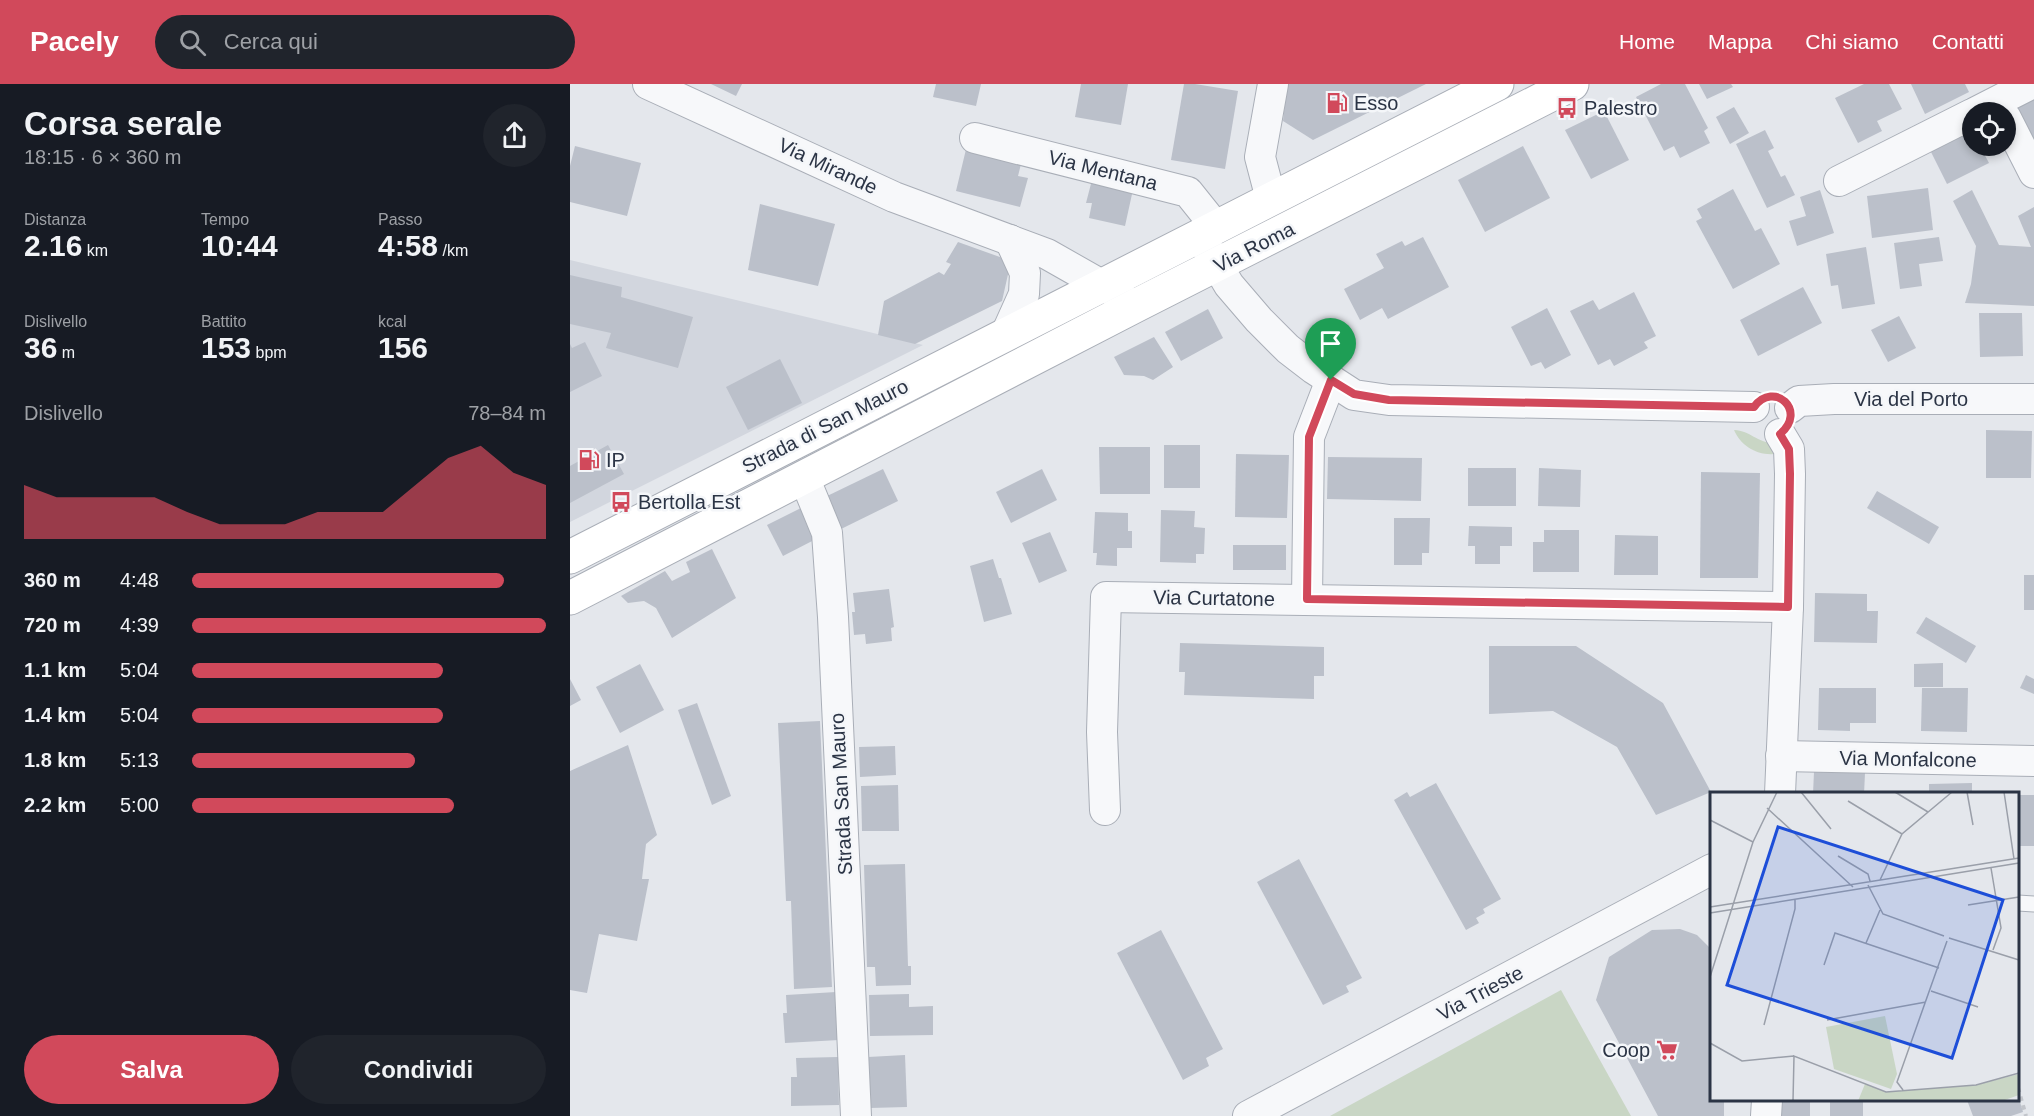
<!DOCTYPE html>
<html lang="it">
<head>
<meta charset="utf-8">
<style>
	:root { --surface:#171b24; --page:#20242c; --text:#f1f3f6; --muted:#9ea1a6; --accent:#d1495b }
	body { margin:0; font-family:Helvetica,sans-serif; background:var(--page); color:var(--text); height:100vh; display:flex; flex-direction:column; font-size:22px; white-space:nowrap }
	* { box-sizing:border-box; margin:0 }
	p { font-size:20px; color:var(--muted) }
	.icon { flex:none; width:33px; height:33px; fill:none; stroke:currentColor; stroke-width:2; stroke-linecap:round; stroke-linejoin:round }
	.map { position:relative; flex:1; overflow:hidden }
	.sheet { display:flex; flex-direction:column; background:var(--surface); width:570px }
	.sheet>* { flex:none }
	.fabs { position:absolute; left:1392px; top:18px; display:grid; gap:12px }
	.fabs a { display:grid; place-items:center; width:54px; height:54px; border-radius:50%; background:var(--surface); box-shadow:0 3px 9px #0003; font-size:30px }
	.pin { position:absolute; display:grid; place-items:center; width:51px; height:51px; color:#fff; margin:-62px -26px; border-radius:50% 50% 50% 0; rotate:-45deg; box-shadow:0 0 6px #0007 }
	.pin .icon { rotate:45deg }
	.round { display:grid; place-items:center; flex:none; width:63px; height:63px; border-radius:32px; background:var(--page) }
	.summary { display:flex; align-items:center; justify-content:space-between; height:102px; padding:0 24px }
	h1 { font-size:33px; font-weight:700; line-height:45px }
	.metrics { display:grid; grid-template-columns:repeat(3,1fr); gap:9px; height:102px; padding:6px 24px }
	.metrics div { display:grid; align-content:center }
	.metrics b { font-size:30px; font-weight:700 }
	.metrics small { font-size:16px; font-weight:400 }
	.metrics p { font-size:16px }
	.chart { height:168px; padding:12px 24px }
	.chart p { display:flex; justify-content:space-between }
	.chart svg { width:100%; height:108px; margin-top:6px; fill:var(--accent); opacity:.7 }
	.cta { display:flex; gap:12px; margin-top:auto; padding:12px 24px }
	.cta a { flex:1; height:69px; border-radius:36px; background:var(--accent); color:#fff; font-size:24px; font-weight:700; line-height:69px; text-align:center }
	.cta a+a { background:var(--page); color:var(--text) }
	ul { padding:0 24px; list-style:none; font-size:20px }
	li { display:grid; grid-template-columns:96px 72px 1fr; align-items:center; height:45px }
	li i { height:15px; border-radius:8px; background:var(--accent) }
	header { display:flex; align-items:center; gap:36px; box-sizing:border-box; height:84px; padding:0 30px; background:var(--accent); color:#fff }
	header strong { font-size:28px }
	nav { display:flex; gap:33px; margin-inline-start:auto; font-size:21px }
	.search { width:420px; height:54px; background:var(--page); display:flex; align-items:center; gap:15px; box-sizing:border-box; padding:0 21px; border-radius:33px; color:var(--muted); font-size:22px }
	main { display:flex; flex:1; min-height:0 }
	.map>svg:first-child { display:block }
</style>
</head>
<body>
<header>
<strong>Pacely</strong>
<div class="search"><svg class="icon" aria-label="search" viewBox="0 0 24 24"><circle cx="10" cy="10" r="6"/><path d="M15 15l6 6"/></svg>Cerca qui</div>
<nav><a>Home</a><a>Mappa</a><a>Chi siamo</a><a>Contatti</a></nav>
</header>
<main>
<section class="sheet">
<div class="summary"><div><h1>Corsa serale</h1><p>18:15 · 6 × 360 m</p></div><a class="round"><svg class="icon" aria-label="share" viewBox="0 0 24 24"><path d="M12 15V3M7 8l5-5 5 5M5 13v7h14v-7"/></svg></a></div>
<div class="metrics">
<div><p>Distanza</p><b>2.16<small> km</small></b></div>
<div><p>Tempo</p><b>10:44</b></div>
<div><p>Passo</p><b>4:58<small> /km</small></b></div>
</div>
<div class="metrics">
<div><p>Dislivello</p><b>36<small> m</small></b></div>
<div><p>Battito</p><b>153<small> bpm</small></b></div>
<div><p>kcal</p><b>156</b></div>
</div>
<div class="chart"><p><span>Dislivello</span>78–84 m</p>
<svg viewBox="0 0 160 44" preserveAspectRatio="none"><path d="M0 44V22L10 27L20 27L30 27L40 27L50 33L60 38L70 38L80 38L90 33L100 33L110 33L120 22L130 11L140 6L150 17L160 22V44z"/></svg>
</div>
<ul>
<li><b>360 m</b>4:48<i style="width:88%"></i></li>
<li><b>720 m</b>4:39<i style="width:100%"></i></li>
<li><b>1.1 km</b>5:04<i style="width:71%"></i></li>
<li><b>1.4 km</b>5:04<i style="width:71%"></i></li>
<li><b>1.8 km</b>5:13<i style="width:63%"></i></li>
<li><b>2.2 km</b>5:00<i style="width:74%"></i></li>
</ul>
<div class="cta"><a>Salva</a><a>Condividi</a></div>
</section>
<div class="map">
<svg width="1464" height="1032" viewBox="0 0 1464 1032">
	<rect width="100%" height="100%" fill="#e4e7ec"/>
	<path fill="#d2d6de" d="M0,176L353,261L0,438Z"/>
	<g fill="#c9d6c5">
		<path d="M1164,346C1181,347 1186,358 1205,360L1210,369C1191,374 1171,363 1164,346Z"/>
		<path d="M991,906L1061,1032H760Z"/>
	</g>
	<g fill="#bbc0ca">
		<path d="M141,0H172L166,12Z"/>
		<path d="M366,0H411L406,22L363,13Z"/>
		<path d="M511,0H558L551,41L505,33Z"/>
		<path d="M614,0H625L668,7L655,85L601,76Z"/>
		<path d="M717,0H856L743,56L713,37Z"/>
		<path d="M1091,0H1115L1138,44L1134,47L1140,59L1110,74L1104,62L1094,67L1066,13Z"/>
		<path d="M1129,0H1161L1163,3L1137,15Z"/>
		<path d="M1294,0H1319L1332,25L1307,37L1312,47L1288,59L1265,14Z"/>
		<path d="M1341,0H1395L1399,8L1355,30Z"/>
		<path d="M1464,12V63L1443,23Z"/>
		<path d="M1164,23L1179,49L1160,60L1146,33Z"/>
		<path d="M1034,27L1059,76L1021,95L995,46Z"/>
		<path d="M1195,46L1204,64L1198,67L1211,93L1215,91L1225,111L1197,124L1166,60Z"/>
		<path d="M1402,46V62H1410L1419,79L1377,100L1357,60Z"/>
		<path d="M398,57L453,72L448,92L458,94L450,123L386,107Z"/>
		<path d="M5,62L71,79L57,132L0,118V82Z"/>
		<path d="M953,62L980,114L915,148L888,96Z"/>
		<path d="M523,92L564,101L555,142L519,134L522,119H516Z"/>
		<path d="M1358,104L1363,146L1302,154L1297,112Z"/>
		<path d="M1163,105L1185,147L1191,144L1210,180L1163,205L1126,137L1132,134L1127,125Z"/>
		<path d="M1250,106L1264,149L1227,162L1219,137L1236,132L1230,113Z"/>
		<path d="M1402,106L1429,161L1461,163L1448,132L1464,123V222L1395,219L1401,200L1406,162L1383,117Z"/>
		<path d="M190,120L265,140L248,202L178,186Z"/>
		<path d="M853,153L879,203L818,235L812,224L790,236L774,205L814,184L806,170L832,157L835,162Z"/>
		<path d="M1369,153L1373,177L1349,180L1352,202L1330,205L1324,159Z"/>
		<path d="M388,158L441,177L432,217L345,260L308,251L314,217L369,188L374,191L381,180L376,178Z"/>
		<path d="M1296,163L1305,220L1272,225L1268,201L1261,202L1256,170Z"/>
		<path d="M0,191L52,203L51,213L123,233L108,284L36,264L41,249L0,240Z"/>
		<path d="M1233,203L1252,239L1188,272L1170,236Z"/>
		<path d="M1064,208L1086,252L1074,258L1078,264L1044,282L1040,275L1028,281L1000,227L1023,216L1029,226Z"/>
		<path d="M977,224L1001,271L975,285L971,278L961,282L941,243Z"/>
		<path d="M638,225L653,254L611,277L595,248Z"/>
		<path d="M1409,229H1452L1453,272L1410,273Z"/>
		<path d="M1329,232L1346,264L1318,278L1301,246Z"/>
		<path d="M584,253L603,283L583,296L574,292L554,291L544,273Z"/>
		<path d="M15,258L32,292L0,308V260L2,264Z"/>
		<path d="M210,275L232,319L178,346L156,303Z"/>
		<path d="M1416,346L1462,347L1461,394H1416Z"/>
		<path d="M38,361L54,390L0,419V382Z"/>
		<rect x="594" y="361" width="36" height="43"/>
		<path d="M529,363H580V410H530Z"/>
		<path d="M666,370L719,371L717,434L665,433Z"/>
		<path d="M758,373L852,374L851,417L757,415Z"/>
		<rect x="898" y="384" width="48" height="38"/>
		<path d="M969,384L1011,386L1010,423L968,422Z"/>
		<path d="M313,385L328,417L269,446L253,414Z"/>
		<path d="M472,385L487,416L441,439L426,408Z"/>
		<path d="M1131,388L1190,389L1188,494H1130Z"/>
		<path d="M1307,407L1369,443L1359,460L1297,424Z"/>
		<path d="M233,423L248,454L213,472L197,441Z"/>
		<path d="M591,426L625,427L624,443L635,444L634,470H626V479L590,478Z"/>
		<path d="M525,428L558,429V447H562V464H547V482L526,481L527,469H523Z"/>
		<path d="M824,434H860L859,469H852V481H824Z"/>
		<path d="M899,442L942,443V462H930V480H905V462H898Z"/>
		<path d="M974,446H1009V488H963V458H974Z"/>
		<path d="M480,448L497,487L469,499L452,459Z"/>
		<path d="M1045,451L1088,452V491H1044Z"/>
		<rect x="663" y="461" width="53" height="25"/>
		<path d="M142,465L166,514L102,554L86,524L74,517L58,519L51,512L95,487L102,497L120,488L116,478Z"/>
		<path d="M423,475L429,494H431L442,530L414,538L400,482Z"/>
		<rect x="1454" y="491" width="10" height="35"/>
		<path d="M319,505L324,543L321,544L322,557L296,560L295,550L284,551L282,528H285L283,509Z"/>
		<path d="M1245,509L1297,510V527H1308L1307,559L1244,558Z"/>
		<path d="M1356,533L1406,562L1396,579L1346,549Z"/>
		<path d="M610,559L754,563V592H744V615L614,611L615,588H609Z"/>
		<path d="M919,562H1006L1093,619L1141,708L1086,731L1047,663L983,627L919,630Z"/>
		<path d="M1373,579V603H1344V580Z"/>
		<path d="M70,580L94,626L50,649L26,603Z"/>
		<path d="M1456,591L1464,595V610L1450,604Z"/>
		<path d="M0,595L11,616L0,622Z"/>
		<path d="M1249,604H1306V639H1280V647L1248,646Z"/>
		<path d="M1352,604H1398L1397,648L1351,647Z"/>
		<path d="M127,619L161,712L142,721L108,626Z"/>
		<path d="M250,637L262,903L224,905L221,817H216L208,639Z"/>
		<path d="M58,661L87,751L76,760L72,795H79L67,857L29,850L17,909L0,906V687Z"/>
		<path d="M325,662L326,691L290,693L289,663Z"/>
		<path d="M1244,688L1295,689L1294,710H1243Z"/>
		<path d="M866,699L931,815L913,825L915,829L906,834L909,839L896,846L824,716L837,708L840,713Z"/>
		<path d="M1402,699V710H1359V700Z"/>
		<path d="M328,701L329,747H292L291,702Z"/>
		<rect x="1448" y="711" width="16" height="51"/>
		<path d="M729,775L792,894L776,902L779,908L753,921L687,798Z"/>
		<path d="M335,780L338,882H341V901L306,902L305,883H297L294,781Z"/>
		<path d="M1110,845L1127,851L1142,866V1016H1154V1032H1088L1026,916L1039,873L1082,846Z"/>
		<path d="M591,846L653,965L636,974L639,982L613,996L547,869Z"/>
		<path d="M266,908L269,956L215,959L213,929H217L216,911Z"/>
		<path d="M339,910V923L363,922V951L300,952L299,911Z"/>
		<path d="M335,971L337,1023L300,1024L298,973Z"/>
		<path d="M268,973L269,1021L221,1022V993H227L226,974Z"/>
		<path d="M1448,1011L1453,1028L1441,1032H1403L1397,1016H1448Z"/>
		<rect x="1210" y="1016" width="30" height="16"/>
		<rect x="1260" y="1016" width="33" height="16"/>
	</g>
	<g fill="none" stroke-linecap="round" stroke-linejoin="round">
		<defs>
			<path id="lane" d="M1448,819L1464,820"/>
			<g id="street">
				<path d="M78,0L324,113L477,170L551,212"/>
				<path d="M1406,28L1461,0"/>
				<path d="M1436,34L1464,89"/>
				<path d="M405,54L618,108L646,143"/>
				<path d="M1269,97L1402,30"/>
				<path d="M701,115L690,73L703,0"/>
				<path d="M634,159L659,201L689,236L718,265L744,285L784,311L819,316L1184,323"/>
				<path d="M436,250L454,210L455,189L440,156"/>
				<path d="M1220,324L1229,317L1264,315H1464"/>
				<path d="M234,393L257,449L263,533L286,1032"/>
				<path d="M737,515L739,353L761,296"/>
				<path d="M1211,672L1464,677"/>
				<path d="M1210,710L1218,523L1220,390L1219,365L1210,350"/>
				<path d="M535,726L532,648L536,513L1218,523"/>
				<path d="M678,1032L1142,785"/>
				<path d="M1196,1032L1197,1016"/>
			</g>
			<g id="secondary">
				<path d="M0,473L927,0"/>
				<path d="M0,514L567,221L1002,0"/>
			</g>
		</defs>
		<use href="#lane" stroke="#a9aeb7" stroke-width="17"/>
		<use href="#street" stroke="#a9aeb7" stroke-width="32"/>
		<use href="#secondary" stroke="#a9aeb7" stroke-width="35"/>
		<path stroke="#c2c5cb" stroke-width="4" stroke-dasharray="4.5 4.5" stroke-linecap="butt" d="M1448,1004L1456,1032"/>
		<use href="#lane" stroke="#f7f8fa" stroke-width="15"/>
		<use href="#street" stroke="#f7f8fa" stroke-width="30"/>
		<use href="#secondary" stroke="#fff" stroke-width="33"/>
	</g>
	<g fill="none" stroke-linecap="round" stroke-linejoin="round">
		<defs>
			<path id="route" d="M761,296L784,310L819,316L1184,323C1204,296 1238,327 1210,350L1219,365L1220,390L1218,523L737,515L739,353Z"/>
		</defs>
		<use href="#route" stroke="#fff" stroke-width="12"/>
		<use href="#route" stroke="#d1495b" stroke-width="8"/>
	</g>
	<defs>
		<symbol id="fuel-bare" viewBox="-9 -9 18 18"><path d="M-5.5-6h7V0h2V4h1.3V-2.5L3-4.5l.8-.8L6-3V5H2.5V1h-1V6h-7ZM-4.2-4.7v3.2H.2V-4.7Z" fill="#d1495b" stroke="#f4f6f9" stroke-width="2.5" paint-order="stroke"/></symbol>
		<symbol id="bus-bare" viewBox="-9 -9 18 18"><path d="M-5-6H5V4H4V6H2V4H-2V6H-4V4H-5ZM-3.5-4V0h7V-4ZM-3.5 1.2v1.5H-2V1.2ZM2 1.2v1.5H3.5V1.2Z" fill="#d1495b" stroke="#f4f6f9" stroke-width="2.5" paint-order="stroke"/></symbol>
		<symbol id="supermarket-bare" viewBox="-9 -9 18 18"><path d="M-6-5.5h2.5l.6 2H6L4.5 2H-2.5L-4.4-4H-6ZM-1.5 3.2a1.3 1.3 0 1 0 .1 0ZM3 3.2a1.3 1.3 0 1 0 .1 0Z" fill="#d1495b" stroke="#f4f6f9" stroke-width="2.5" paint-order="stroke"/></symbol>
	</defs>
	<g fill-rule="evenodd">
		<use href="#fuel-bare" x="752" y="4" width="30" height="30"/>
		<use href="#bus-bare" x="982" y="9" width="30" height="30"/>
		<use href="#fuel-bare" x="4" y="361" width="30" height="30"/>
		<use href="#bus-bare" x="36" y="403" width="30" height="30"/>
		<use href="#supermarket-bare" x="1082" y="951" width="30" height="30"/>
	</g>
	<g text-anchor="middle" stroke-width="5" stroke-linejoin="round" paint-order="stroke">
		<g font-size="20" fill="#2b3445" stroke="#f4f6f9" text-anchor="start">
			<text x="784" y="26">Esso</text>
			<text x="1014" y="31">Palestro</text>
			<text x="36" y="383">IP</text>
			<text x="68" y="425">Bertolla Est</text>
			<text x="1080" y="973" text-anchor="end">Coop</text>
		</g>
		<g font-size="20" fill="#2b3445" stroke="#f4f6f9">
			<text transform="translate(258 82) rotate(25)" y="7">Via Mirande</text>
			<text transform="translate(533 86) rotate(14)" y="7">Via Mentana</text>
			<text transform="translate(684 163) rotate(-27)" y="7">Via Roma</text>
			<text x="1341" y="322">Via del Porto</text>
			<text transform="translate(255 342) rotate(-27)" y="7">Strada di San Mauro</text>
			<text transform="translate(644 514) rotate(1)" y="7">Via Curtatone</text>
			<text transform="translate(1338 675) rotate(1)" y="7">Via Monfalcone</text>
			<text transform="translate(271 710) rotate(-93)" y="7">Strada San Mauro</text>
			<text transform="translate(910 909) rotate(-28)" y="7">Via Trieste</text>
		</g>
	</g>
	<g transform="translate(1140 708)">
		<rect width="309" height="309" fill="#e4e7ec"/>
		<path d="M175,224L187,282L181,297L124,277L116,235ZM309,282V303L292,309H148L155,292L176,300L266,293Z" fill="#c9d6c5"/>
		<path fill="none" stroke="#9a9fa9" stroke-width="1.5" d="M91,0L121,37M185,0L218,20M257,0L263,33M294,0L304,67M138,9L192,42M57,16L143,95M0,28L43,50M128,64L158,82L160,89M281,76L291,136L283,158M170,88L192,42L242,0M158,93L173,122L234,144M258,113L309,105M0,115L309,66M0,121L309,71M239,146L309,168M156,151L170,118M114,173L125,141L229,176M0,185L43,50L67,0M221,199L268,215M117,228L216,210M54,233L85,117V107M0,251L32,269L84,264M193,298L187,290L237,149M83,309L84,264L176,300L266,293L309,281"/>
		<path fill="#1d4ed8" fill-opacity="0.15" stroke="#1d4ed8" stroke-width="3" d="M68,35L293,108L242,266L17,193Z"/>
		<rect width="309" height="309" fill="none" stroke="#2b3445" stroke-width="3"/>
	</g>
</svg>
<div class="fabs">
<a><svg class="icon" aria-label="locate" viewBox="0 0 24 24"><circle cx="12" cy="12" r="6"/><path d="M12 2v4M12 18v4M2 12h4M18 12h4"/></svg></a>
</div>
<div class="pin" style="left:761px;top:296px;background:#1e9e55"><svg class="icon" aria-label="arrive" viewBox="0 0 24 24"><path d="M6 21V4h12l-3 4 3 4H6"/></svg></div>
</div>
</main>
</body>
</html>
